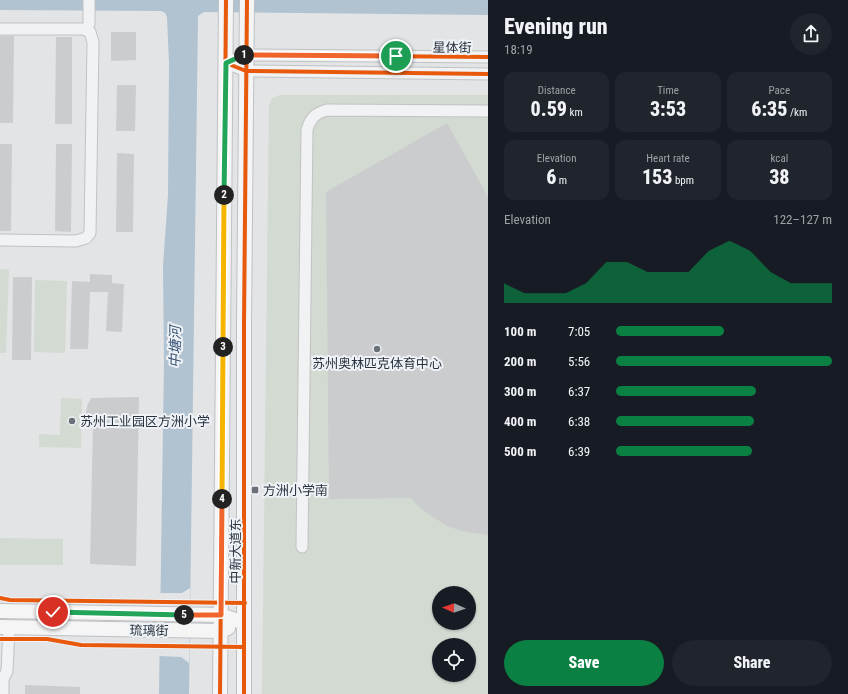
<!DOCTYPE html>
<html lang="en">
<head>
<meta charset="utf-8">
<style>
	:root { --surface:#171b24; --page:#20242c; --text:#f1f3f6; --muted:#9ea1a6; --accent:#0b8043 }
	body { margin:0; font-family:"Roboto Condensed","Noto Sans SC",sans-serif; background:var(--page); color:var(--text); height:100vh; display:flex; flex-direction:column; font-size:15px; white-space:nowrap }
	* { box-sizing:border-box; margin:0 }
	p { font-size:13px; color:var(--muted) }
	.icon { flex:none; width:22px; height:22px; fill:none; stroke:currentColor; stroke-width:2; stroke-linecap:round; stroke-linejoin:round }
	.map { position:relative; flex:1; overflow:hidden }
	.panel { display:flex; flex-direction:column; background:var(--surface); width:360px }
	.panel>* { flex:none }
	.needle { width:26px; rotate:272deg }
	.tools { position:absolute; left:432px; top:586px; display:grid; gap:8px }
	.tools a { display:grid; place-items:center; width:44px; height:44px; border-radius:50%; background:var(--surface); box-shadow:0 1px 3px #0004; font-size:20px }
	.pin { position:absolute; display:grid; place-items:center; width:34px; height:34px; color:#fff; margin:-17px; border:2px solid #fff; border-radius:50%; box-shadow:0 1px 4px #0007 }
	.km { position:absolute; width:20px; height:20px; margin:-10px; border-radius:50%; background:#222; color:#fff; font-size:11px; line-height:20px; text-align:center }
	.round { display:grid; place-items:center; flex:none; width:42px; height:42px; border-radius:21px; background:var(--page) }
	.overview { display:flex; align-items:center; justify-content:space-between; height:68px; padding:0 16px }
	h1 { font-size:22px; font-weight:800; line-height:30px }
	.figures { display:grid; grid-template-columns:repeat(3,1fr); gap:6px; height:68px; padding:4px 16px }
	.figures div { display:grid; align-content:center; border-radius:10px; background:var(--page); text-align:center }
	.figures b { font-size:20px; font-weight:800 }
	.figures small { font-size:11px; font-weight:400 }
	.figures p { font-size:11px }
	.chart { height:112px; padding:8px 16px }
	.chart p { display:flex; justify-content:space-between }
	.chart svg { width:100%; height:72px; margin-top:4px; fill:var(--accent); opacity:.7 }
	.action { display:flex; gap:8px; margin-top:auto; padding:8px 16px }
	.action a { flex:1; height:46px; border-radius:24px; background:var(--accent); color:#fff; font-size:16px; font-weight:800; line-height:46px; text-align:center }
	.action a+a { background:var(--page); color:var(--text) }
	ul { padding:0 16px; list-style:none; font-size:13px }
	li { display:grid; grid-template-columns:64px 48px 1fr; align-items:center; height:30px }
	li i { height:10px; border-radius:5px; background:var(--accent) }
	main { display:flex; flex:1; min-height:0 }
	.map>svg:first-child { display:block }
</style>
</head>
<body>
<main>
<div class="map">
<svg width="488" height="694" viewBox="0 0 488 694">
	<rect width="100%" height="100%" fill="#e2e4e6"/>
	<g fill="#d3dad2" fill-rule="evenodd">
		<path d="M280,95H488V694H262L269,106L272,98ZM439,593H469V623H439ZM439,645H469V675H439Z"/>
		<path d="M0,269L9,270L6,353H0Z"/>
		<path d="M35,280L67,281L65,353L34,352Z"/>
		<path d="M61,398L82,399L81,448L39,447V434L60,435Z"/>
		<path d="M0,538L63,539V565H0Z"/>
	</g>
	<path fill="#b1c2d0" d="M0,0H488V15L204,12L198,16L189,694H159L164,361L163,266L168,195L169,63L167,17L165,13L161,11L0,10Z"/>
	<path fill="#e2e4e6" d="M190,588L189,663L181,657L159,656L160,614V593H182Z"/>
	<g fill="#caccce">
		<path d="M111,32H136V60L111,61Z"/>
		<path d="M0,36H14L13,123H0Z"/>
		<path d="M56,37H72V124H55Z"/>
		<path d="M117,85H136L135,131H116Z"/>
		<path d="M447,123L488,197V535L462,531L447,526L421,509L411,498L329,499L326,192Z"/>
		<path d="M0,144H12L11,231H0Z"/>
		<path d="M56,144H72L71,232L55,231Z"/>
		<path d="M117,153L134,154L133,232H116Z"/>
		<path d="M90,274L112,275V283L124,284L122,332L106,331L108,292H90L88,349H70L72,281L90,282Z"/>
		<path d="M13,277H32L31,360H12Z"/>
		<path d="M139,397L136,566L90,564L93,424L86,414L87,406L91,398Z"/>
		<path d="M25,685L80,687V694H25Z"/>
	</g>
	<g fill="none" stroke-linecap="round" stroke-linejoin="round">
		<defs>
			<g id="minor">
				<path d="M0,29H83L90,32L93,42L90,233L86,238L76,241L0,240"/>
				<path d="M87,29L89,24V0"/>
				<path d="M226,63L246,71L488,74"/>
				<path d="M226,63L246,55L488,57"/>
				<path d="M302,547L307,130C310,119 315,113 327,110L488,111"/>
				<path d="M3,694V679L7,671L9,627"/>
			</g>
			<g id="major">
				<path d="M0,611L221,615L244,623"/>
				<path d="M0,627L220,631L228,628"/>
				<path d="M220,694L226,0"/>
				<path d="M244,694V323L247,0"/>
			</g>
		</defs>
		<use href="#minor" stroke="#c0c2c4" stroke-width="13"/>
		<use href="#major" stroke="#bec1c4" stroke-width="16"/>
		<use href="#minor" stroke="#f1f2f3" stroke-width="11"/>
		<use href="#major" stroke="#f5f5f6" stroke-width="14"/>
		<defs>
			<g id="cycleway">
				<path d="M226,63L246,71L488,74"/>
				<path d="M226,63L246,55L488,57"/>
				<path d="M0,598L10,600L245,603"/>
				<path d="M0,639H47L81,645L244,647"/>
				<path d="M220,694L226,0"/>
				<path d="M244,694V323L247,0"/>
			</g>
		</defs>
		<use href="#cycleway" stroke="#eff2f6" stroke-width="6"/>
		<use href="#cycleway" stroke="#e8590c" stroke-width="4"/>
	</g>
	<g fill="none" stroke-linecap="round" stroke-linejoin="round">
		<defs>
			<path id="split-1" d="M244,55L396,56"/>
			<path id="split-2" d="M224,195L226,63L244,55"/>
			<path id="split-3" d="M223,347L224,195"/>
			<path id="split-4" d="M222,499L223,347"/>
			<path id="split-5" d="M184,615H221L222,499"/>
			<path id="split-6" d="M53,612L184,615"/>
		</defs>
		<use href="#split-1" stroke="#fff" stroke-width="8"/>
		<use href="#split-2" stroke="#fff" stroke-width="8"/>
		<use href="#split-3" stroke="#fff" stroke-width="8"/>
		<use href="#split-4" stroke="#fff" stroke-width="8"/>
		<use href="#split-5" stroke="#fff" stroke-width="8"/>
		<use href="#split-6" stroke="#fff" stroke-width="8"/>
		<use href="#split-1" stroke="#f0652b" stroke-width="5"/>
		<use href="#split-2" stroke="#22a559" stroke-width="5"/>
		<use href="#split-3" stroke="#f5b400" stroke-width="5"/>
		<use href="#split-4" stroke="#f5b400" stroke-width="5"/>
		<use href="#split-5" stroke="#f0652b" stroke-width="5"/>
		<use href="#split-6" stroke="#22a559" stroke-width="5"/>
	</g>
	<g fill="#6a7079" stroke="#eff2f6" stroke-width="1.5">
		<circle cx="377" cy="349" r="4"/>
		<circle cx="72" cy="421" r="4"/>
		<rect x="251" y="486" width="8" height="8" rx="2"/>
	</g>
	<g text-anchor="middle" stroke-width="4" stroke-linejoin="round" paint-order="stroke">
		<g font-size="13" fill="#29323f" stroke="#eff2f6">
			<text transform="translate(452 47) rotate(1)" y="5">星体街</text>
			<text transform="translate(235 551) rotate(-90)" y="5">中新大道东</text>
			<text transform="translate(149 630) rotate(1)" y="5">琉璃街</text>
		</g>
		<g font-size="13" fill="#29323f" stroke="#eff2f6" text-anchor="start">
			<text x="377" y="368" text-anchor="middle">苏州奥林匹克体育中心</text>
			<text x="80" y="426">苏州工业园区方洲小学</text>
			<text x="263" y="495">方洲小学南</text>
		</g>
		<g font-size="14" font-style="italic" fill="#345272" stroke="#eff2f6">
			<text transform="translate(175 347) rotate(-89)" y="5">中塘河</text>
		</g>
	</g>
</svg>
<div class="tools">
<a><svg class="needle" viewBox="-14 -14 28 28"><path d="M0-13l5 13h-10z" fill="#e53935"/><path d="M0 13l5-13h-10z" fill="#9ea1a6"/></svg></a>
<a><svg class="icon" aria-label="locate" viewBox="0 0 24 24"><circle cx="12" cy="12" r="6"/><path d="M12 2v4M12 18v4M2 12h4M18 12h4"/></svg></a>
</div>
<div class="pin" style="left:396px;top:56px;background:#1e9e55"><svg class="icon" aria-label="arrive" viewBox="0 0 24 24"><path d="M6 21V4h12l-3 4 3 4H6"/></svg></div>
<div class="pin" style="left:53px;top:612px;background:#d93025"><svg class="icon" aria-label="check" viewBox="0 0 24 24"><path d="M5 12l5 5 9-10"/></svg></div>
<b class="km" style="left:244px;top:55px">1</b>
<b class="km" style="left:224px;top:195px">2</b>
<b class="km" style="left:223px;top:347px">3</b>
<b class="km" style="left:222px;top:499px">4</b>
<b class="km" style="left:184px;top:615px">5</b>
</div>
<section class="panel">
<div class="overview"><div><h1>Evening run</h1><p>18:19</p></div><a class="round"><svg class="icon" aria-label="share" viewBox="0 0 24 24"><path d="M12 15V3M7 8l5-5 5 5M5 13v7h14v-7"/></svg></a></div>
<div class="figures">
<div><p>Distance</p><b>0.59<small> km</small></b></div>
<div><p>Time</p><b>3:53</b></div>
<div><p>Pace</p><b>6:35<small> /km</small></b></div>
</div>
<div class="figures">
<div><p>Elevation</p><b>6<small> m</small></b></div>
<div><p>Heart rate</p><b>153<small> bpm</small></b></div>
<div><p>kcal</p><b>38</b></div>
</div>
<div class="chart"><p><span>Elevation</span>122–127 m</p>
<svg viewBox="0 0 160 44" preserveAspectRatio="none"><path d="M0 44V32L10 38L20 38L30 38L40 32L50 19L60 19L70 25L80 25L90 25L100 12L110 6L120 12L130 25L140 32L150 32L160 32V44z"/></svg>
</div>
<ul>
<li><b>100 m</b>7:05<i style="width:50%"></i></li>
<li><b>200 m</b>5:56<i style="width:100%"></i></li>
<li><b>300 m</b>6:37<i style="width:65%"></i></li>
<li><b>400 m</b>6:38<i style="width:64%"></i></li>
<li><b>500 m</b>6:39<i style="width:63%"></i></li>
</ul>
<div class="action"><a>Save</a><a>Share</a></div>
</section>
</main>
</body>
</html>
